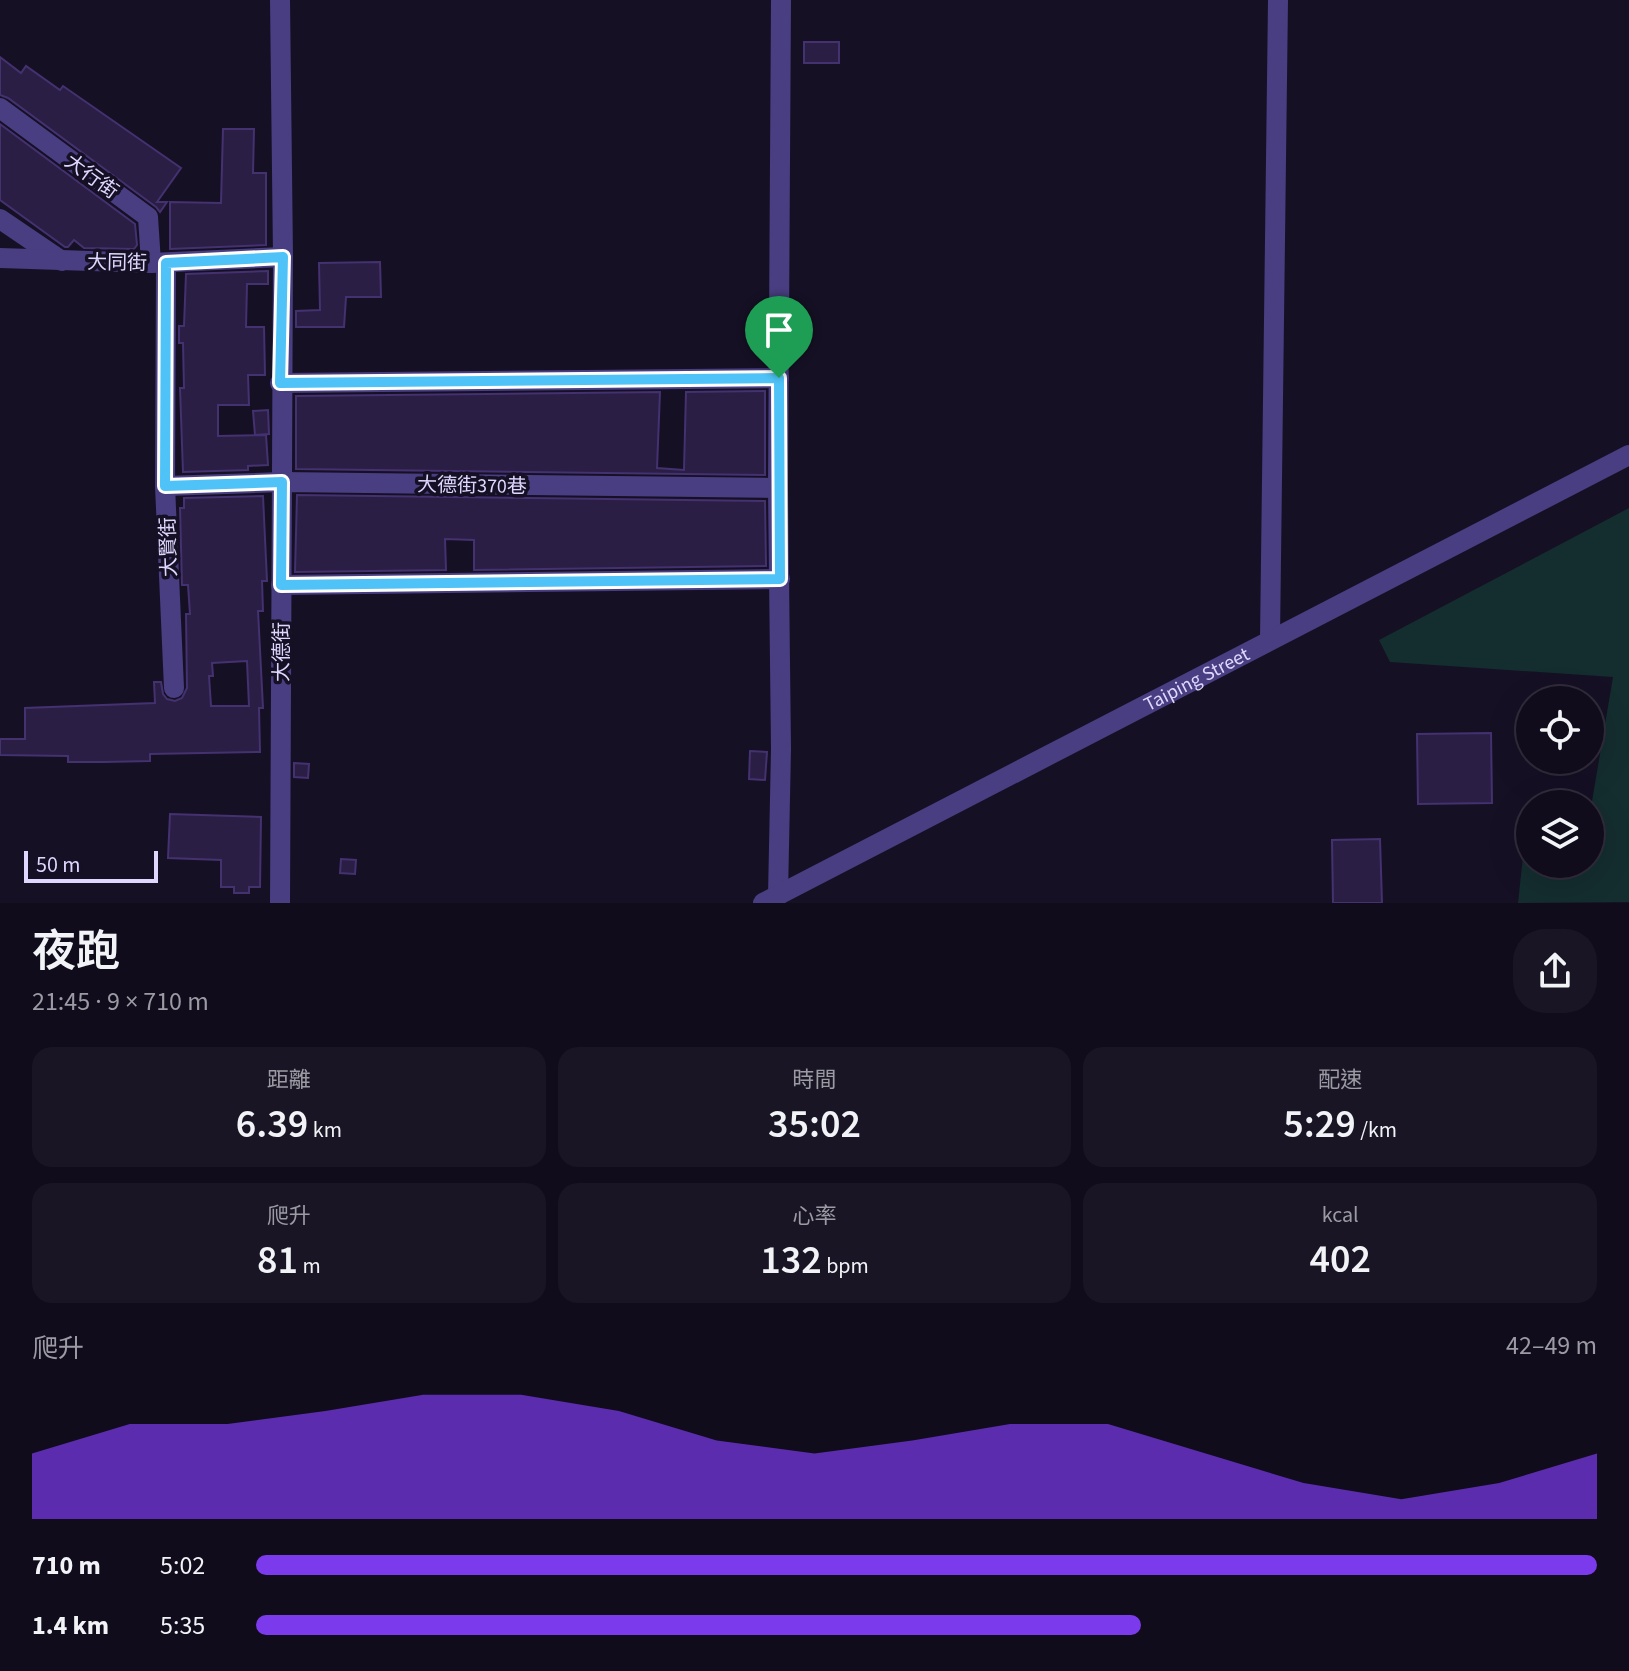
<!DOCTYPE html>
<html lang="zh-TW">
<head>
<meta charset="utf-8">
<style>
	:root { --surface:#100c1c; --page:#191525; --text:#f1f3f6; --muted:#9c9ba3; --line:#302c3b; --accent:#7c3aed }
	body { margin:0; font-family:"Source Sans 3","Noto Sans TC",sans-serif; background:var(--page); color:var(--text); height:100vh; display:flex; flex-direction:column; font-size:30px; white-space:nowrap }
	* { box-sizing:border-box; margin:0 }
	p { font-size:26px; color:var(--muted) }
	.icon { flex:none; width:44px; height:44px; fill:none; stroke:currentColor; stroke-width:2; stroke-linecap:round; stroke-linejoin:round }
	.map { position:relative; height:903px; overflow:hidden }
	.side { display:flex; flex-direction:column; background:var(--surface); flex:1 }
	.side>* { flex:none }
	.buttons { position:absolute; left:1516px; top:686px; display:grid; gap:16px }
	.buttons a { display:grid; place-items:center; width:88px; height:88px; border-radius:50%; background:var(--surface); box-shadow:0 8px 32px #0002,0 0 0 2px var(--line); font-size:40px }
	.scale { position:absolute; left:24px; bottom:20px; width:134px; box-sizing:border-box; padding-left:8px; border:4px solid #dfd7fd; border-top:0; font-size:22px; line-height:28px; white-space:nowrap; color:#dfd7fd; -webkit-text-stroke:6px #161025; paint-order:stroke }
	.pin { position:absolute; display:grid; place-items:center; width:68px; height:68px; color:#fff; margin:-82px -34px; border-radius:50% 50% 50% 0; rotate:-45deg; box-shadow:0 0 8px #0007 }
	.pin .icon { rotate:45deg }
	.round { display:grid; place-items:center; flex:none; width:84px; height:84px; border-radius:32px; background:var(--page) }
	.overview { display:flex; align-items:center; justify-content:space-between; height:136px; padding:0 32px }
	h1 { font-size:44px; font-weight:600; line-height:60px }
	.figures { display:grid; grid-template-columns:repeat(3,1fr); gap:12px; height:136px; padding:8px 32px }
	.figures div { display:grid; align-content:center; border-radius:20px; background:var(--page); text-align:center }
	.figures b { font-size:40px; font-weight:600 }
	.figures small { font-size:22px; font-weight:400 }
	.figures p { font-size:22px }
	.chart { height:224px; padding:16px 32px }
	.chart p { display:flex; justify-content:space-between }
	.chart svg { width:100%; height:144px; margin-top:8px; fill:var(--accent); opacity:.7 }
	ul { padding:0 32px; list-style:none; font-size:26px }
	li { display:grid; grid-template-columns:128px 96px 1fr; align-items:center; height:60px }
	li i { height:20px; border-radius:10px; background:var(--accent) }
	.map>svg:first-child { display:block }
</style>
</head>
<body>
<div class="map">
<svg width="1629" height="903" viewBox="0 0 1629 903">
	<rect width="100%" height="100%" fill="#161025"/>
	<path fill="#142d2f" d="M1629,508V902L1518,903L1523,856L1530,855V864H1590V813L1613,677L1390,662L1379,640Z"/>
	<g fill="#2a1e45" stroke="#443170" stroke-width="2" fill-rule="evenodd">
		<rect x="804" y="42" width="35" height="21"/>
		<path d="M0,57L21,73L26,66L60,90L63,86L181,168L157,202H167L160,212L156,207L8,98L0,95Z"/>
		<path d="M0,124L135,224L137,245L134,249L84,248L74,240L68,247H65L0,200Z"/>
		<path d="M223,129H254L253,173H266V245L170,249V202L221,203Z"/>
		<path d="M380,262L381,297H346L344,327H296V311L320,310L319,263Z"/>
		<path d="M268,271V284H247L246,327H264L265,375H248L249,405H218V436L266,435L268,465L248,466V470L183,472L180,388H184L183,343H179V326H184L186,274Z"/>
		<path d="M765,391V475L296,469V396L660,392L657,468L684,470L686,392Z"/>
		<path d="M268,410L269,434L255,435L253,411Z"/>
		<path d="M297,495L765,501L766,566L474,570V540L445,539L446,570L295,572Z"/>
		<path d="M263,496L267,581H262L263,611H258L263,708H259L260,752L150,754V761L104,762H68V756L0,755V739H25V708L155,703L154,682H161L163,694L167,699L175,701L182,698L187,688L186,614H190L188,585H182L180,508H184V498ZM247,661L249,706H211L209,676H213L212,663Z"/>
		<path d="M1491,733L1492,803L1418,804L1417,734Z"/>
		<path d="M750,751L767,752L765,780L749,779Z"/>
		<path d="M294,763L309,764L308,778L294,777Z"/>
		<path d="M170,814L261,817L260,887H249V893H234V887H221V860L168,858Z"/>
		<path d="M1380,839L1382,903H1333L1332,840Z"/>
		<path d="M341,859L356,860L355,874L340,873Z"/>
	</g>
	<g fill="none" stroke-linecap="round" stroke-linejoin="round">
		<g stroke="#483e81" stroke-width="20">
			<path d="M280,0L283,257L280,903"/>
			<path d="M0,108L148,217L151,263"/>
			<path d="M0,219L62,261"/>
			<path d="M0,258L151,263L283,257"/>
			<path d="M166,263L165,486L174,688"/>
			<path d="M280,383L779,378"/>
			<path d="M165,486L282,482L778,488"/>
			<path d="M281,585L780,579"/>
			<path d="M1270,639L1278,0"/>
			<path d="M778,896L781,749L778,488L781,0"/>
			<path id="s1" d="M763,903L1629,455"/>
		</g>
	</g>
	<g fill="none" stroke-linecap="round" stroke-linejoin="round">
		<defs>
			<path id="route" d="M283,257L280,383L779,378L780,579L281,585L282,482L165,486L166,263Z"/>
		</defs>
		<use href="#route" stroke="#fff" stroke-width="16"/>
		<use href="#route" stroke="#4fc3f7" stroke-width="10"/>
	</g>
	<g text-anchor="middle" stroke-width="7" stroke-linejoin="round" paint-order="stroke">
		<g font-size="20" fill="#dfd7fd" stroke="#161025">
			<text transform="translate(92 176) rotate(36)" y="7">大行街</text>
			<text transform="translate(117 262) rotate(1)" y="7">大同街</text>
			<text transform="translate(472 485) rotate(1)" y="7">大德街370巷</text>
			<text transform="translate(168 547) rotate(-92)" y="7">大賢街</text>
			<text transform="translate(281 652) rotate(-90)" y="7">大德街</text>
			<text dy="7" stroke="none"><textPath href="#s1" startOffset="488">Taiping Street</textPath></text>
		</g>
	</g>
</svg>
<div class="buttons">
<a><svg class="icon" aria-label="locate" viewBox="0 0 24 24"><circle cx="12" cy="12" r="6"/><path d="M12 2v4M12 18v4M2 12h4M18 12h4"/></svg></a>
<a><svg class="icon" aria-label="layers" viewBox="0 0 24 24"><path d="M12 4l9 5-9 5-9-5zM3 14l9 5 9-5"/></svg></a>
</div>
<div class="scale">50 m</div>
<div class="pin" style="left:779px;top:378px;background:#1e9e55"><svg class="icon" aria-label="arrive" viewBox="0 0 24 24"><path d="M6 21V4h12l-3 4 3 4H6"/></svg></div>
</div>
<section class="side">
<div class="overview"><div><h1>夜跑</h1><p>21:45 · 9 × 710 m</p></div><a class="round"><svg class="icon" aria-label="share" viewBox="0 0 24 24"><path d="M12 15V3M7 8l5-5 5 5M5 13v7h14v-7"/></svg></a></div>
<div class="figures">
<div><p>距離</p><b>6.39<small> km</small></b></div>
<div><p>時間</p><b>35:02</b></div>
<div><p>配速</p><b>5:29<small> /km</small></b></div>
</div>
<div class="figures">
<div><p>爬升</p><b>81<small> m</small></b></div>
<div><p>心率</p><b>132<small> bpm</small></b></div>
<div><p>kcal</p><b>402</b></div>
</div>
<div class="chart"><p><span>爬升</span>42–49 m</p>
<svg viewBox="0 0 160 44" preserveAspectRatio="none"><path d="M0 44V24L10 15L20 15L30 11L40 6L50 6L60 11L70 20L80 24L90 20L100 15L110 15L120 24L130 33L140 38L150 33L160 24V44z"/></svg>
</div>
<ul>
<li><b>710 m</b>5:02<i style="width:100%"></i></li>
<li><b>1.4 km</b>5:35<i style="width:66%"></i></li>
</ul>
</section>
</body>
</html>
